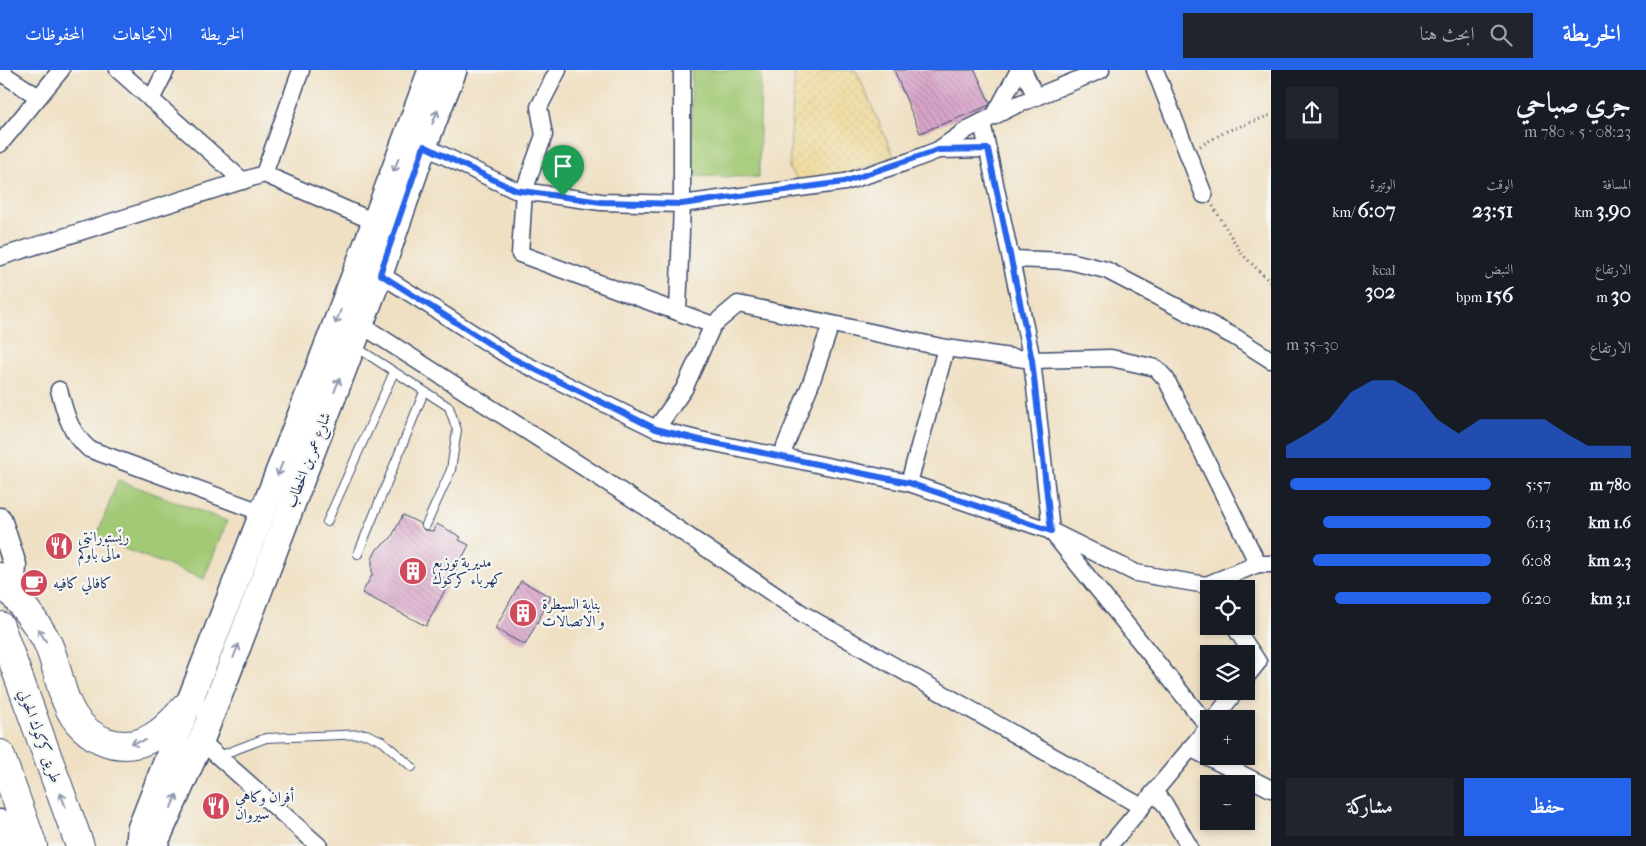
<!DOCTYPE html>
<html lang="ar">
<head>
<meta charset="utf-8">
<style>
	:root { --surface:#171b24; --page:#20242c; --text:#f1f3f6; --muted:#9ea1a6; --accent:#2563eb }
	body { margin:0; font-family:"IM FELL French Canon",Amiri,serif; background:var(--page); color:var(--text); direction:rtl; height:100vh; display:flex; flex-direction:column; font-size:19px; white-space:nowrap }
	* { box-sizing:border-box; margin:0 }
	p { font-size:16px; color:var(--muted) }
	.icon { flex:none; width:28px; height:28px; fill:none; stroke:currentColor; stroke-width:2; stroke-linecap:round; stroke-linejoin:round }
	.map { position:relative; flex:1; overflow:hidden; direction:ltr }
	.sheet { display:flex; flex-direction:column; background:var(--surface); width:375px }
	.sheet>* { flex:none }
	.controls { position:absolute; left:1200px; top:510px; display:grid; gap:10px }
	.controls a { display:grid; place-items:center; width:55px; height:55px; border-radius:0px; background:var(--surface); box-shadow:0 2px 8px #0003; font-size:25px }
	.pin { position:absolute; display:grid; place-items:center; width:42px; height:42px; color:#fff; margin:-51px -21px; border-radius:50% 50% 50% 0; rotate:-45deg; box-shadow:0 0 5px #0007 }
	.pin .icon { rotate:45deg }
	.round { display:grid; place-items:center; flex:none; width:52px; height:52px; border-radius:0px; background:var(--page) }
	.head { display:flex; align-items:center; justify-content:space-between; height:85px; padding:0 15px }
	h1 { font-size:28px; font-weight:800; line-height:38px }
	.figures { display:grid; grid-template-columns:repeat(3,1fr); gap:8px; height:85px; padding:5px 15px }
	.figures div { display:grid; align-content:center }
	.figures b { font-size:21px; font-weight:800 }
	.figures small { font-size:14px; font-weight:400 }
	.figures p { font-size:14px }
	.chart { height:140px; padding:10px 15px }
	.chart p { display:flex; justify-content:space-between }
	.chart svg { width:100%; height:90px; margin-top:5px; fill:var(--accent); opacity:.7 }
	.action { display:flex; gap:10px; margin-top:auto; padding:10px 15px }
	.action a { flex:1; height:58px; border-radius:0px; background:var(--accent); color:#fff; font-size:20px; font-weight:800; line-height:58px; text-align:center }
	.action a+a { background:var(--page); color:var(--text) }
	ul { padding:0 15px; list-style:none; font-size:16px }
	li { display:grid; grid-template-columns:80px 60px 1fr; align-items:center; height:38px }
	li i { height:12px; border-radius:6px; background:var(--accent) }
	header { display:flex; align-items:center; gap:30px; box-sizing:border-box; height:70px; padding:0 25px; background:var(--accent); color:#fff }
	header strong { font-size:24px }
	nav { display:flex; gap:28px; margin-inline-start:auto; font-size:18px }
	.search { width:350px; height:45px; background:var(--page); display:flex; align-items:center; gap:12px; box-sizing:border-box; padding:0 18px; border-radius:0px; color:var(--muted); font-size:19px }
	main { display:flex; flex:1; min-height:0 }
	.map>svg:first-child { display:block }
</style>
</head>
<body>
<header>
<strong>الخريطة</strong>
<div class="search"><svg class="icon" aria-label="search" viewBox="0 0 24 24"><circle cx="10" cy="10" r="6"/><path d="M15 15l6 6"/></svg>ابحث هنا</div>
<nav><a>الخريطة</a><a>الاتجاهات</a><a>المحفوظات</a></nav>
</header>
<main>
<section class="sheet">
<div class="head"><div><h1>جري صباحي</h1><p>08:23 · 5 × 780 m</p></div><a class="round"><svg class="icon" aria-label="share" viewBox="0 0 24 24"><path d="M12 15V3M7 8l5-5 5 5M5 13v7h14v-7"/></svg></a></div>
<div class="figures">
<div><p>المسافة</p><b>3.90<small> km</small></b></div>
<div><p>الوقت</p><b>23:51</b></div>
<div><p>الوتيرة</p><b>6:07<small> /km</small></b></div>
</div>
<div class="figures">
<div><p>الارتفاع</p><b>30<small> m</small></b></div>
<div><p>النبض</p><b>156<small> bpm</small></b></div>
<div><p>kcal</p><b>302</b></div>
</div>
<div class="chart"><p><span>الارتفاع</span>30–35 m</p>
<svg viewBox="0 0 160 44" preserveAspectRatio="none"><path d="M0 44V38L10 32L20 25L30 12L40 6L50 6L60 12L70 25L80 32L90 25L100 25L110 25L120 25L130 32L140 38L150 38L160 38V44z"/></svg>
</div>
<ul>
<li><b>780 m</b>5:57<i style="width:98%"></i></li>
<li><b>1.6 km</b>6:13<i style="width:82%"></i></li>
<li><b>2.3 km</b>6:08<i style="width:87%"></i></li>
<li><b>3.1 km</b>6:20<i style="width:76%"></i></li>
</ul>
<div class="action"><a>حفظ</a><a>مشاركة</a></div>
</section>
<div class="map">
<svg width="1271" height="776" viewBox="0 0 1271 776">
	<defs>
		<pattern id="sand-dots" width="8" height="8" patternUnits="userSpaceOnUse" patternTransform="scale(1.25)"><rect width="8" height="8" fill="#eeda9e"/><path d="M2 2h.1M6 6h.1" fill="none" stroke="#ccbb8a" stroke-width="1.8" stroke-linecap="round"/></pattern>
		<pattern id="building-back-hatch" width="6" height="6" patternUnits="userSpaceOnUse" patternTransform="scale(1.25)"><rect width="6" height="6" fill="#d9a4c9"/><path d="M-1 5l2 2M0 0l6 6M5-1l2 2" fill="none" stroke="#af86a6"/></pattern>
	</defs>
	<rect width="100%" height="100%" fill="#f6f6f2"/>
	<filter id="ink" filterUnits="userSpaceOnUse"><feTurbulence type="fractalNoise" baseFrequency=".02" numOctaves="2"/><feDisplacementMap in="SourceGraphic" scale="10" xChannelSelector="R" yChannelSelector="G"/><feConvolveMatrix kernelMatrix="1 2 1 2 8 2 1 2 1" color-interpolation-filters="sRGB"/></filter>
	<filter id="wash" filterUnits="userSpaceOnUse"><feTurbulence type="fractalNoise" baseFrequency=".0096" numOctaves="4" result="noise"/><feDisplacementMap in="SourceGraphic" scale="20" xChannelSelector="R" yChannelSelector="G"/><feGaussianBlur stdDeviation="1.12" result="paint"/><feColorMatrix in="noise" values="0 0 0 0 0 0 0 0 0 0 0 0 0 0 0 0 0 1.4 0 .05"/><feComposite in="paint" operator="in"/></filter>
	<g filter="url(#wash)">
		<rect width="100%" height="100%" fill="#efe0c3"/>
		<path fill="url(#sand-dots)" stroke="#84847e" d="M795,0H856L894,87L844,105L800,112L789,99Z"/>
		<g fill="#a2c974" stroke="#5e7c69">
			<path d="M692,0H761L759,107L690,106Z"/>
			<path d="M118,410L227,451L204,509L96,468Z"/>
		</g>
		<g id="blocks">
			<g fill="url(#building-back-hatch)">
				<path d="M894,0H975L990,33L988,36L920,63Z"/>
				<path d="M403,445L421,454L424,460L433,461L437,454L461,467L459,470L469,475L426,556L362,523L372,505V489L377,479L391,468Z"/>
				<path d="M521,511L551,527L525,575L495,559Z"/>
			</g>
		</g>
	</g>
	<g filter="url(#ink)">
		<use href="#blocks" fill-opacity="0" stroke="#3b4a6d" stroke-width="1"/>
		<g fill="none" stroke-linecap="round" stroke-linejoin="round">
			<defs>
				<g id="lane">
					<path d="M356,277L449,337L457,360L451,400L426,455"/>
					<path d="M327,452L394,302"/>
					<path d="M358,484L424,322"/>
					<path d="M219,686L266,668L366,664L382,671L412,697"/>
				</g>
				<g id="street">
					<path d="M118,0L243,111"/>
					<path d="M558,0L539,37L544,65L524,121L520,184L713,255"/>
					<path d="M1023,0L1036,27"/>
					<path d="M1155,0L1204,125"/>
					<path d="M0,2L37,26"/>
					<path d="M151,30L166,0"/>
					<path d="M994,46L1019,0"/>
					<path d="M982,52L1032,290L1051,461L1136,503L1182,511L1206,515L1258,494H1271"/>
					<path d="M0,74L61,0"/>
					<path d="M424,76L515,120L601,132L682,134L845,112L910,91L938,80L968,59L1014,36L1101,0"/>
					<path d="M938,80L988,79"/>
					<path d="M264,104L301,0"/>
					<path d="M0,187L264,104L375,152"/>
					<path d="M1012,189L1069,191L1106,200L1235,267L1271,290"/>
					<path d="M380,204L510,287L656,359L700,370L909,413L1051,461L1208,656"/>
					<path d="M678,241L682,134V0"/>
					<path d="M360,254L644,436L803,544L1142,737"/>
					<path d="M59,320C66,345 69,361 89,379L263,443"/>
					<path d="M656,359L684,319L713,255L738,234L946,278L1032,290L1111,288L1156,298L1166,309L1258,494"/>
					<path d="M781,386L811,313L831,254"/>
					<path d="M909,413L946,278"/>
					<path d="M1234,556L1258,592L1246,607"/>
					<path d="M1214,649L1236,621"/>
					<path d="M201,671L319,776"/>
					<path d="M1190,678L1271,719"/>
					<path d="M1154,723L1164,733L1189,776"/>
					<path d="M1109,776L1209,656"/>
				</g>
				<g id="secondary">
					<path d="M0,449L15,495L13,524"/>
					<path d="M0,751L9,776"/>
				</g>
				<g id="primary">
					<path d="M139,776L140,759L146,744L375,152L431,0"/>
					<path d="M154,776L201,671L226,608L380,204L424,76L454,0"/>
				</g>
				<g id="highway">
					<path d="M0,507C15,527 33,547 45,568C56,587 58,613 67,633C82,671 126,689 160,662C171,654 180,642 190,633"/>
					<path d="M0,556L80,776"/>
					<path d="M0,684L33,776"/>
				</g>
			</defs>
			<use href="#lane" stroke="#3b4a6d" stroke-width="10"/>
			<use href="#street" stroke="#3b4a6d" stroke-width="19"/>
			<use href="#secondary" stroke="#3b4a6d" stroke-width="25"/>
			<use href="#primary" stroke="#3b4a6d" stroke-width="28"/>
			<use href="#highway" stroke="#3b4a6d" stroke-width="30"/>
			<g stroke="#3b4a6d" stroke-width="3" stroke-dasharray="1 4" stroke-linecap="butt">
				<path d="M1200,76L1227,61L1271,45"/>
				<path d="M1213,136L1241,183L1271,213"/>
			</g>
			<use href="#lane" stroke="#fff" stroke-width="8"/>
			<use href="#street" stroke="#fff" stroke-width="16"/>
			<use href="#secondary" stroke="#fff" stroke-width="22"/>
			<use href="#primary" stroke="#fff" stroke-width="25"/>
			<use href="#highway" stroke="#fff" stroke-width="28"/>
		</g>
		<defs><path id="oneway-shaft" d="M-6 0H5M1.5-3L5.5 0L1.5 3" fill="none" stroke-width="1.6" stroke-linecap="round" stroke-linejoin="round" transform="scale(1.25)"/></defs>
		<g stroke="#8d97ae">
			<use href="#oneway-shaft" transform="translate(435 47) rotate(-69)"/>
			<use href="#oneway-shaft" transform="translate(396 95) rotate(110)"/>
			<use href="#oneway-shaft" transform="translate(338 247) rotate(111)"/>
			<use href="#oneway-shaft" transform="translate(337 315) rotate(-69)"/>
			<use href="#oneway-shaft" transform="translate(280 399) rotate(111)"/>
			<use href="#oneway-shaft" transform="translate(42 565) rotate(-122)"/>
			<use href="#oneway-shaft" transform="translate(236 581) rotate(-69)"/>
			<use href="#oneway-shaft" transform="translate(138 672) rotate(166)"/>
			<use href="#oneway-shaft" transform="translate(63 730) rotate(-110)"/>
			<use href="#oneway-shaft" transform="translate(174 731) rotate(-66)"/>
		</g>
	</g>
	<g fill="none" stroke-linecap="round" stroke-linejoin="round" filter="url(#ink)">
		<defs>
			<path id="route" d="M424,76L515,120L601,132L682,134L844,112L938,80L988,79L1032,290L1051,461L909,413L700,370L656,359L510,287L380,204Z"/>
		</defs>
		<use href="#route" stroke="#fff" stroke-width="10"/>
		<use href="#route" stroke="#2563eb" stroke-width="6"/>
	</g>
	<defs>
		<symbol id="restaurant-disc" viewBox="-11 -11 22 22"><circle r="9.5" fill="#d1495b" stroke="#f6f6f2"/><path d="M-5-6h1v4h1v-4h1v4h1v-4h1v5L-1.5 .5V6h-2V.5L-5-1ZM5-6V6H3V1.5H1.5Q1.5-4 5-6Z" fill="#fff"/></symbol>
		<symbol id="building-disc" viewBox="-11 -11 22 22"><circle r="9.5" fill="#d1495b" stroke="#f6f6f2"/><path d="M-4-6H4V6H1V3H-1V6H-4ZM-2.5-4.3h1.7v1.8h-1.7ZM.8-4.3h1.7v1.8H.8ZM-2.5-1h1.7V.8h-1.7ZM.8-1h1.7V.8H.8Z" fill="#fff"/></symbol>
		<symbol id="cafe-disc" viewBox="-11 -11 22 22"><circle r="9.5" fill="#d1495b" stroke="#f6f6f2"/><path d="M-5.5-4.5H6V0H3Q3 3.5 0 3.5H-2.5Q-5.5 3.5-5.5 0ZM3-3.2v2h1.7v-2ZM-6 4.5H4V6H-6Z" fill="#fff"/></symbol>
	</defs>
	<g fill-rule="evenodd">
		<use href="#restaurant-disc" x="43" y="460" width="32" height="32"/>
		<use href="#building-disc" x="397" y="485" width="32" height="32"/>
		<use href="#cafe-disc" x="18" y="497" width="32" height="32"/>
		<use href="#building-disc" x="507" y="527" width="32" height="32"/>
		<use href="#restaurant-disc" x="200" y="720" width="32" height="32"/>
	</g>
	<g text-anchor="middle" stroke-width="4.5" stroke-linejoin="round" paint-order="stroke">
		<g font-size="15" fill="#1b2f5e" stroke="#f6f6f2">
			<text transform="translate(308 390) rotate(-69)" y="5">شارع عمر بن الخطاب</text>
			<text transform="translate(40 666) rotate(70)" y="5">طريق كركوك الحولي</text>
		</g>
		<g font-size="15" fill="#1b2f5e" stroke="#f6f6f2" text-anchor="start">
			<text x="78" y="472">رێستورانتی<tspan x="78" dy="17">ماڵی باوکم</tspan></text>
			<text x="432" y="497">مديرية توزيع<tspan x="432" dy="17">كهرباء كركوك</tspan></text>
			<text x="53" y="518">كافالي كافيه</text>
			<text x="542" y="539">بناية السيطرة<tspan x="542" dy="17">و الاتصالات</tspan></text>
			<text x="235" y="732">أفران وكاهي<tspan x="235" dy="17">سيروان</tspan></text>
		</g>
	</g>
</svg>
<div class="controls">
<a><svg class="icon" aria-label="locate" viewBox="0 0 24 24"><circle cx="12" cy="12" r="6"/><path d="M12 2v4M12 18v4M2 12h4M18 12h4"/></svg></a>
<a><svg class="icon" aria-label="layers" viewBox="0 0 24 24"><path d="M12 4l9 5-9 5-9-5zM3 14l9 5 9-5"/></svg></a>
<a>+</a>
<a>−</a>
</div>
<div class="pin" style="left:563px;top:126px;background:#1e9e55"><svg class="icon" aria-label="arrive" viewBox="0 0 24 24"><path d="M6 21V4h12l-3 4 3 4H6"/></svg></div>
</div>
</main>
</body>
</html>
